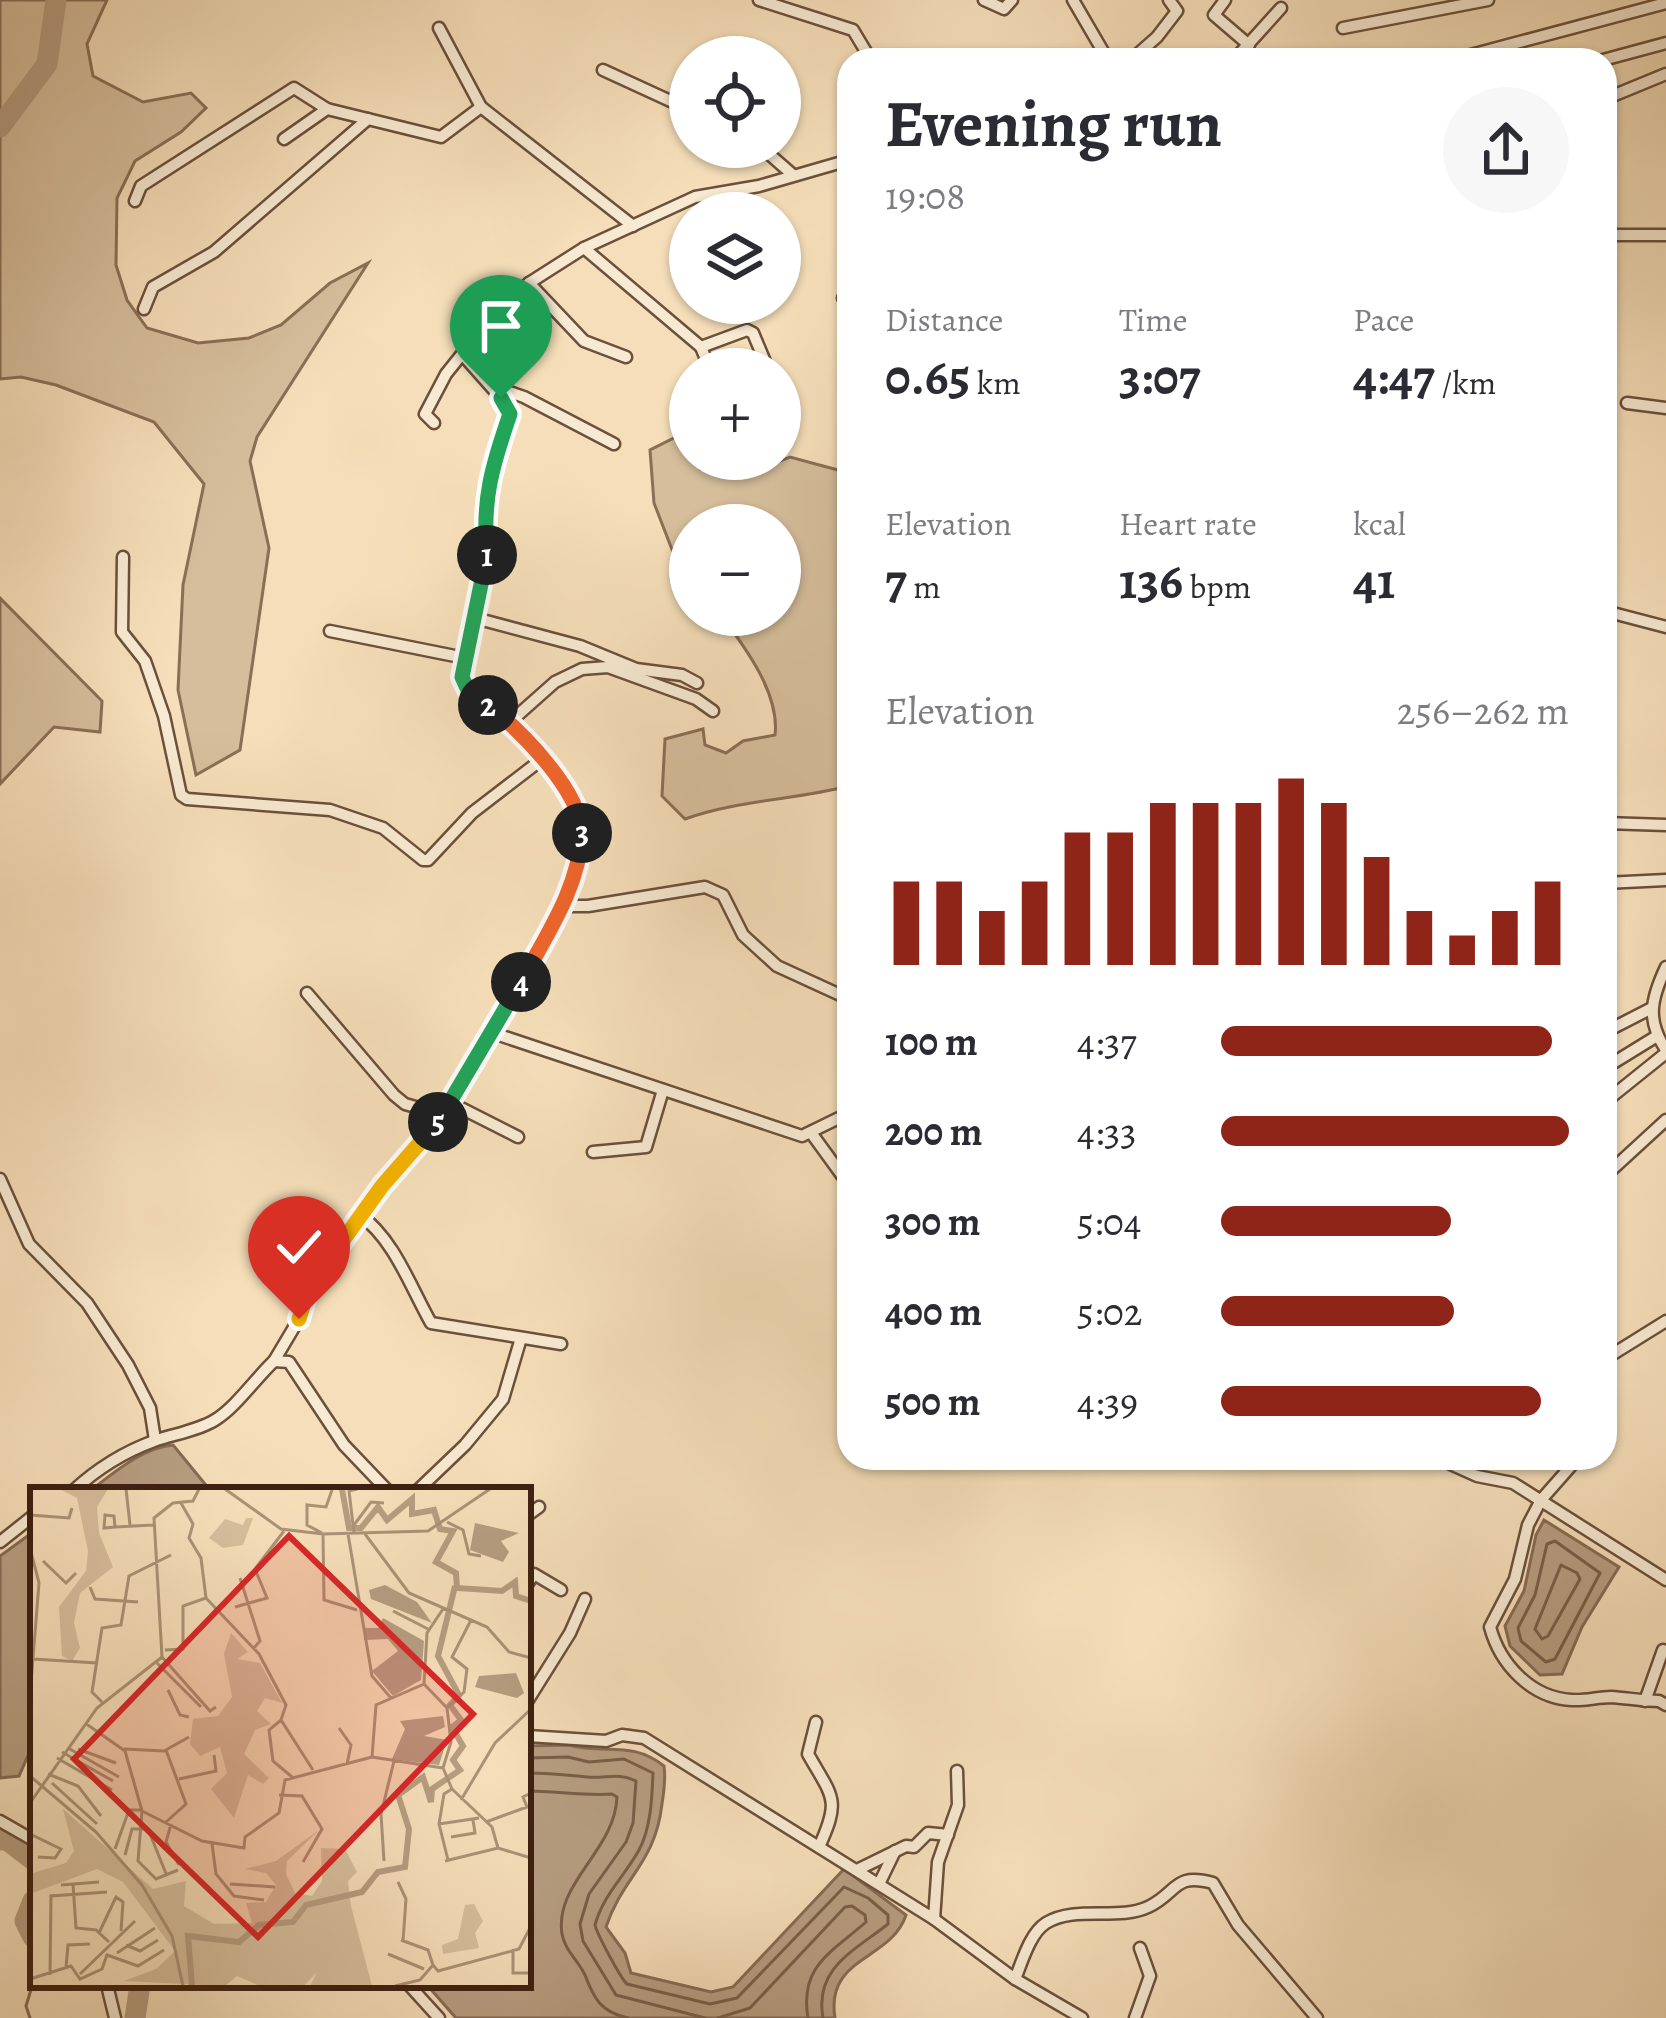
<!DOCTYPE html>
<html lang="en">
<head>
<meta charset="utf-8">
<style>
	:root { --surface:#fff; --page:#f7f7f7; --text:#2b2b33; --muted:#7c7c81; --accent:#8f2418 }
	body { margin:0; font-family:Alegreya,serif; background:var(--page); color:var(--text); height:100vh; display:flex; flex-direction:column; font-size:45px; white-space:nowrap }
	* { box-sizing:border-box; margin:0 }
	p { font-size:39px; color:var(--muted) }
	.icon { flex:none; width:66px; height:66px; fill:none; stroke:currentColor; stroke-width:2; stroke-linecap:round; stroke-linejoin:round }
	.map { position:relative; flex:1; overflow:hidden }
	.side { position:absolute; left:837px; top:48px; width:780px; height:1422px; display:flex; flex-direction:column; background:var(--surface); border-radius:36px; box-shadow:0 3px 9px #0004 }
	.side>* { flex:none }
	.controls { position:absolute; left:669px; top:36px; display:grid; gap:24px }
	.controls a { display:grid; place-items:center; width:132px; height:132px; border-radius:50%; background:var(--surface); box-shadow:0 3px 9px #0004; font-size:60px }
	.pin { position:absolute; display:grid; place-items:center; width:102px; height:102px; color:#fff; margin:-123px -51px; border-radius:50% 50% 50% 0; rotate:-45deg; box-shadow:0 0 12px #0007 }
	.pin .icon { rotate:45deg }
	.km { position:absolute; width:60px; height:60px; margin:-30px; border-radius:50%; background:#222; color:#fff; font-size:33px; line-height:60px; text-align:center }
	.round { display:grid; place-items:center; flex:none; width:126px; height:126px; border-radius:63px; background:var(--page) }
	.headline { display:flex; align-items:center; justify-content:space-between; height:204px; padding:0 48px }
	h1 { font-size:66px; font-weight:700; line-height:90px }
	.stats { display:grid; grid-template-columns:repeat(3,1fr); gap:18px; height:204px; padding:12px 48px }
	.stats div { display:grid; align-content:center }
	.stats b { font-size:51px; font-weight:700 }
	.stats small { font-size:33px; font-weight:400 }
	.stats p { font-size:33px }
	.chart { height:336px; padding:24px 48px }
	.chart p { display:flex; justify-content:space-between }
	.chart svg { width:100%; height:216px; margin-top:12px; stroke:var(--accent); stroke-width:6 }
	ul { padding:0 48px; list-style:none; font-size:39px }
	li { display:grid; grid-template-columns:192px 144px 1fr; align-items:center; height:90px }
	li i { height:30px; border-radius:15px; background:var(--accent) }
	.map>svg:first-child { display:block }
</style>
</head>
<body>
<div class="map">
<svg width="1666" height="2018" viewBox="0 0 1666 2018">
	<rect width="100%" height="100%" fill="#f5deb9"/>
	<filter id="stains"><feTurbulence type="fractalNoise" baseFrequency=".00167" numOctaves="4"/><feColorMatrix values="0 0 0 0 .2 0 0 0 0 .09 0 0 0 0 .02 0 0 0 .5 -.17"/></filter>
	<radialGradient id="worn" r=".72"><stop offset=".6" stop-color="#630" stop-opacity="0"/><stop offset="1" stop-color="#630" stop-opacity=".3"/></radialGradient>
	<g fill="#d6be9c" stroke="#8a6f56" stroke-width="3">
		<path d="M0,0H107L87,44L93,76L143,102L191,93L206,108L181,132L135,161L117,198L116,265L127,300L147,328L198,343L249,338L281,325L330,283L368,263L257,437L250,461L269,548L240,750L196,775L178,690L183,585L204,484L154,422L56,385L21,377L0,379Z"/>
		<path d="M676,437L700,469L738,477L790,457L849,473V786C794,800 738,800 685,819L662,796L665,739L703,729L705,745L726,753L743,741L775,735C780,694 745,647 721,615H780V525H690V596L654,503L650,450Z"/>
		<path d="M0,598L102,701L100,732L54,727L0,784Z"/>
	</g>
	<g fill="#b69d80" stroke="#866b54" stroke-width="3">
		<path d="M173,1445L210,1490H91C115,1472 142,1448 173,1445Z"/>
		<path d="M1544,1520L1619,1567L1582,1627L1562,1674L1540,1675L1510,1646L1505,1626L1524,1591L1536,1535Z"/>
		<path d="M33,1532V1744L19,1776L0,1778V1556Z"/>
		<path d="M569,1745C606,1755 631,1740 664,1766C666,1779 664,1791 662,1804C655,1864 623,1876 606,1927L625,1953L631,1973L711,1992L733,1987L844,1869L906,1915C891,1961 825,1956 835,2018H456L427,1985H528V1746Z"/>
	</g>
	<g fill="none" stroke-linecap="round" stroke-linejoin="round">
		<g stroke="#7a5e48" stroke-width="3">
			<path d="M1555,1541L1600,1573L1555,1659L1546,1662L1521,1641L1518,1628L1535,1595L1547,1544Z"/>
			<path d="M1561,1565L1577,1573L1580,1579L1548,1636L1542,1639L1535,1629Z"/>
			<path d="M528,1758L568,1757L589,1762L624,1759L653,1773C652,1797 651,1828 639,1850C624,1877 603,1895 595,1925C597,1934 621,1979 627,1984L710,2004L737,1998L844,1887L868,1898L888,1915V1924C854,1951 814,1968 823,2018"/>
			<path d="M528,1773C550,1773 566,1775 587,1777C606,1779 618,1772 636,1781L633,1823L626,1842L589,1894L580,1924L583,1941L616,1995L705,2018"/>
			<path d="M528,1791C556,1791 584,1796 612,1794L617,1797C615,1851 554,1883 562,1934C565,1951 578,1960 585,1975C594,1999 601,2012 628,2018"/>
			<path d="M718,2018L750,2008L845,1907L852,1906L865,1915L866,1922C832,1952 799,1966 808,2018"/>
		</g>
		<path stroke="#866b54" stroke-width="3" d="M30,2018L26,2006L33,1983"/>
		<g stroke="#b69d80" stroke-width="21">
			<path d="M0,127L47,64L56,0"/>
			<path d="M0,1840H7L33,1860"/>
			<path d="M33,1901L25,1921L33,1937"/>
			<path d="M135,2018L140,1985"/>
		</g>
		<defs>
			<g id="street">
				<path d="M759,0L853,30L871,60"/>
				<path d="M984,0L1004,9L1012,0"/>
				<path d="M1073,0L1108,60"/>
				<path d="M1225,0L1214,15L1249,45"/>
				<path d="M439,28L481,107"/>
				<path d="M1343,28L1488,0"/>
				<path d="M1131,60L1157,37L1177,11L1169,0"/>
				<path d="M1234,60L1281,8"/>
				<path d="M1452,60L1666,3"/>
				<path d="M1603,60L1666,43"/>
				<path d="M603,70L690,110"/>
				<path d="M1605,99L1666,74"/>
				<path d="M284,139L327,109"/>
				<path d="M761,147L793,175"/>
				<path d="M135,201L141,186L294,88L327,109L441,137L481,107L633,226"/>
				<path d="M1605,235H1666"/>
				<path d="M584,248L701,347"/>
				<path d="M529,283L584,341L626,357"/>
				<path d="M843,298L849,304"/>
				<path d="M144,309L153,287L214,252L368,119"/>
				<path d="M710,369L701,347L747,330L753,333L768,369"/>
				<path d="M492,386L524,397L614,444"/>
				<path d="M780,399L782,403"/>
				<path d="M1627,403L1666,408"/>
				<path d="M434,423L425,414L446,374L462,354"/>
				<path d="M123,557L122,632L145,661L164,716L181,795L187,799L330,810L383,828L423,860H428L472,813L541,760"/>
				<path d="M1605,611L1666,627"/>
				<path d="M475,618L580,646L636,669L682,675L697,683"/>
				<path d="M330,631L465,658"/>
				<path d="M510,722L555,682L582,669L608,667L696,699L713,711"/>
				<path d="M1605,823L1666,825"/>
				<path d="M1605,883L1666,880"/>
				<path d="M563,906H588L705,887L723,895L743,935L777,966L849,999"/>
				<path d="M1666,967C1651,999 1646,1020 1666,1050"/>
				<path d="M307,993L394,1095L405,1104L444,1115"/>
				<path d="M1605,1032L1650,1009"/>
				<path d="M493,1033L802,1136L841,1117L849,1119"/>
				<path d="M1605,1068L1657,1036"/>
				<path d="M1605,1102L1666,1053"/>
				<path d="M451,1103L518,1137"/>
				<path d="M812,1134L849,1185"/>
				<path d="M593,1152L646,1147L663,1090"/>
				<path d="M1605,1176L1666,1120"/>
				<path d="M0,1179L29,1244L87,1303L128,1365L150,1408L155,1440"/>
				<path d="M360,1215C394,1239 411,1288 431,1323L561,1344"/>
				<path d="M1605,1359L1666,1321"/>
				<path d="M1437,1458L1477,1476L1513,1483L1666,1580"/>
				<path d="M1578,1458L1541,1500L1528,1525L1515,1579L1490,1627C1500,1664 1531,1698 1572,1700C1585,1701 1598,1697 1611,1697C1627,1698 1643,1701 1659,1701L1666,1705"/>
				<path d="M74,1490C97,1469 124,1452 154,1441C174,1434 197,1431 215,1420C236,1407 255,1379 274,1361"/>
				<path d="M387,1490L344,1445L289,1362L274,1361L299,1319L307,1293L330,1259L382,1186L444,1115L470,1072L563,906L581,860L580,811L567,789L510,722L467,688L462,677L487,560L484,520L487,481L510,414L501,398L462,354L482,325L529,283L584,248L695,197L759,186L849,160"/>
				<path d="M418,1490L465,1445L503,1399L521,1338"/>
				<path d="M528,1515L539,1507"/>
				<path d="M0,1542L33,1516"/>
				<path d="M528,1583L534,1574L561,1590"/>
				<path d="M528,1700L570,1633L585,1599"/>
				<path d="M1645,1701L1663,1650"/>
				<path d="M816,1722L808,1754C833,1798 841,1799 819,1847"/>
				<path d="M528,1736L606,1741L622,1735L644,1738L934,1919L1015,1979L1082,2018"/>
				<path d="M0,1821L33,1840"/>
				<path d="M857,1870L906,1846L914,1847L928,1833L948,1835"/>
				<path d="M879,1884L895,1851"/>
				<path d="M934,1919L938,1862L958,1805L957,1771"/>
				<path d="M1015,1979C1022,1962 1030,1933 1046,1923C1076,1905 1118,1921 1148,1907C1178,1893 1173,1872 1213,1883L1238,1925L1317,2018"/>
				<path d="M107,1985L115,2018"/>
				<path d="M409,1985L439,2018"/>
				<path d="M1135,2018L1150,1976L1140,1948"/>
			</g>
		</defs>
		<use href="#street" stroke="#6b503b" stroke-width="15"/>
		<use href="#street" stroke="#f8ead2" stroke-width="10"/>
	</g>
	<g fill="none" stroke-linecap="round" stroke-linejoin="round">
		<defs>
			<path id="split-1" d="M487,555C482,500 492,466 510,414L501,398"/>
			<path id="split-2" d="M487,555L462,677L467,688L488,705"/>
			<path id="split-3" d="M488,705C521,731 580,790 582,833"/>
			<path id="split-4" d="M521,982C547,934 579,888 582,833"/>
			<path id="split-5" d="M438,1122L521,982"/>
			<path id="split-6" d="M336,1250L382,1186L438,1122"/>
			<path id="split-7" d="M299,1319L307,1293L336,1250"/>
		</defs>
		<use href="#split-1" stroke="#fff" stroke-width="24"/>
		<use href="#split-2" stroke="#fff" stroke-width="24"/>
		<use href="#split-3" stroke="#fff" stroke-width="24"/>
		<use href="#split-4" stroke="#fff" stroke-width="24"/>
		<use href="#split-5" stroke="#fff" stroke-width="24"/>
		<use href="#split-6" stroke="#fff" stroke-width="24"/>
		<use href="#split-7" stroke="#fff" stroke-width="24"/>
		<use href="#split-1" stroke="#22a559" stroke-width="15"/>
		<use href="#split-2" stroke="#22a559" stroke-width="15"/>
		<use href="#split-3" stroke="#f0652b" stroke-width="15"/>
		<use href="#split-4" stroke="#f0652b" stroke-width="15"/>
		<use href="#split-5" stroke="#22a559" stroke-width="15"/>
		<use href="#split-6" stroke="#f5b400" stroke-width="15"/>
		<use href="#split-7" stroke="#f5b400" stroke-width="15"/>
	</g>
	<g transform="translate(30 1487)">
		<rect width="501" height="501" fill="#f5deb9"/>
		<path d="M30,2H78L67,20L69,46L83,80L50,106L44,136L50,161L42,174L32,169L29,120L56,84L58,64L47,11ZM216,31H223L213,58L193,61L179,51L195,32L213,38ZM201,146L218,165L207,172L230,176L252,216L235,211L227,224L241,237L225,243L214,267L239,291L233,297L218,288L204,331L181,302L197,286L190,260L170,269L160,257L163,232L188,229L202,210L194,167ZM33,322L123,402L156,394L154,419L184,437L222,436L216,416L236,415L246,398L236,386L215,382L246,374L289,343L257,374L256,387L265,406L282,409L292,394L291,361L315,362L327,385L318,394L321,419L342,499H280L287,485L274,499H230L207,489L195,499L94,494L126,482L145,464L93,395L67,382L0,407V387L36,376L44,364ZM444,417L453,434L445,446L449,461L413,467L412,458L428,452L435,418Z" fill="#d6be9c"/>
		<path d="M445,36L489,46L471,54L479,65L473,75L440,63ZM355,98L387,115L402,136L341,112L339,103ZM353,131L394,154L391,193L363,209L342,184L368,164L358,152L334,153V141H348ZM486,186L494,206L487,211L445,200L449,189ZM413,229L415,240L394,249L417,253L409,278L362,272L375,242L370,234Z" fill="#b69d80"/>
		<path fill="none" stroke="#b69d80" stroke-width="6" d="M312,2L319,41H331L348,20L357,33L382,12V27L404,23L410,42L423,44L406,75L426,86L427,101L472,104L485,95L486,109L501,114M162,499L158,449L209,455L229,438L263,435L276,418L332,405L348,385L375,380L379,342L368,308L393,290L401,315L402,302L430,283L423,273L433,259L422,240L431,233L420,218L429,208L408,169L425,99"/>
		<path fill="none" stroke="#ab9276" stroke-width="3" d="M96,2L100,38M195,2L251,42L293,47L398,44L460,2M0,28L39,31L42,21M417,35L433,43L439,67L451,69M324,38L341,15L354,16M85,40L84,29L75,28L74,41L85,40L123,38M292,46L277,38V18L296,20L302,3M324,46L319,4L327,2M293,47L294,113L327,123M318,47L342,189L361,211M335,47L379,106L457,140L479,165L501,171M0,61L9,96L0,209M13,74L36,96L46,86M210,91L230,154L223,162M60,100L65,112L108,115M176,111L229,167L256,218L251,233M205,120L237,111L225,82L254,44M363,124L398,142M135,163L153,162V119L176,111L171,71L159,51L163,37L151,16M132,170L180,224L186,220M3,172L67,176M127,176L171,220M138,203L150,228L159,230M72,215L62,205L72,141L91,138L99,89L141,68M417,221L434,205L437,182L422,170L441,133M55,236L95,264L112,324M309,241L321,258L317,277M38,261L89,290M48,262L86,276M94,262L134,264L159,250M136,263L156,317L136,335M32,265L83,294M342,270L413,281L421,255L417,221L394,197M27,271L82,303M413,281L422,302L462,340L468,361M18,287L48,299L71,329M0,289L66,345L112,398L142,449L153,499M262,290L243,274L239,243L251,233L283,283M149,292L186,284L184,268M22,296L67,337M249,308L272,309L292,342L273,375M431,313L465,256L501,222M0,316L67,221L132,170L124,31L143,16L163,14L169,2M456,335L497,320L493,310L501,306M141,337L136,355L149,378M409,337L449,331M0,347L31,362L25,371L8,370M421,350L445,346L443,333M182,357L186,387L204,409L234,413M85,362L99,323H112M95,368L102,342H118L137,389M418,373L409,337L414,307L422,302M354,374L351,327L364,274M415,374L468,361L501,371M148,383L126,392L108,374L112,324L172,354L214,361L215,350L249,326L255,293L342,270L346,218L394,197L397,146L413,122M368,395L376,412L373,454M43,397L46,441L66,443L79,455M200,397L245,400M31,398L69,395M69,446L86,410L93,415L91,444M371,453L398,463L403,478M96,458L110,464L128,453M483,462V486H501M87,466L125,441M358,467L394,482M36,481L38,458L60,457M50,487L105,434M20,488L21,409L77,405M0,492L41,479L50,492L72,482L77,468L108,479L134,463M365,499L390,493L403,478L408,484L489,462L501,439"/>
		<path fill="#d62828" fill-opacity="0.15" stroke="#d62828" stroke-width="6" d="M259,49L443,227L228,450L44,272Z"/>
		<rect width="501" height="501" fill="none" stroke="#3d2011" stroke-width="6"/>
	</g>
	<rect width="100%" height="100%" filter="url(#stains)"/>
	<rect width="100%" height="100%" fill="url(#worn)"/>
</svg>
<div class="controls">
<a><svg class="icon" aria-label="locate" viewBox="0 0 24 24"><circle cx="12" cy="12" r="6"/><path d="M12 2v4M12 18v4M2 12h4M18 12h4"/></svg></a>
<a><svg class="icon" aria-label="layers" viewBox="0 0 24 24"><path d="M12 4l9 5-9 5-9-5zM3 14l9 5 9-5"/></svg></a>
<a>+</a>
<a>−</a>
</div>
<div class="pin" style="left:501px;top:398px;background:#1e9e55"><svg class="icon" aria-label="arrive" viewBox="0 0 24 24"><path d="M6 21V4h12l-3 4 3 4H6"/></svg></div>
<div class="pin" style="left:299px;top:1319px;background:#d93025"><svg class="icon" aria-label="check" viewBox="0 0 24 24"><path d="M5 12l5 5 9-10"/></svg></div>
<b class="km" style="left:487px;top:555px">1</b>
<b class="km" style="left:488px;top:705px">2</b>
<b class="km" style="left:582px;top:833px">3</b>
<b class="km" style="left:521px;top:982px">4</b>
<b class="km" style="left:438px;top:1122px">5</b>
<section class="side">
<div class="headline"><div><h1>Evening run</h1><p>19:08</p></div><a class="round"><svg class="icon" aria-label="share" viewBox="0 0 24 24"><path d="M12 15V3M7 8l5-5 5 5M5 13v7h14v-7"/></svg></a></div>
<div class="stats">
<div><p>Distance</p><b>0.65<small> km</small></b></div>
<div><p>Time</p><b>3:07</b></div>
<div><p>Pace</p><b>4:47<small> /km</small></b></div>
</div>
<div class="stats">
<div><p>Elevation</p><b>7<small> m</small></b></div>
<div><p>Heart rate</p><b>136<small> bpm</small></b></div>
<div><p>kcal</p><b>41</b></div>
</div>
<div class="chart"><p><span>Elevation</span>256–262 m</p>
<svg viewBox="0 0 160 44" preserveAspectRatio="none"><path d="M5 44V27M15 44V27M25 44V33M35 44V27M45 44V17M55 44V17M65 44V11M75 44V11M85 44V11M95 44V6M105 44V11M115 44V22M125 44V33M135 44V38M145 44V33M155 44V27"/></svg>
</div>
<ul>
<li><b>100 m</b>4:37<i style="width:95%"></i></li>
<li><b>200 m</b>4:33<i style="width:100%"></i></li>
<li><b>300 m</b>5:04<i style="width:66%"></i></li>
<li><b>400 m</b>5:02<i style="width:67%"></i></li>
<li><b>500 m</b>4:39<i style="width:92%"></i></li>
</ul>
</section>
</div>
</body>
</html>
